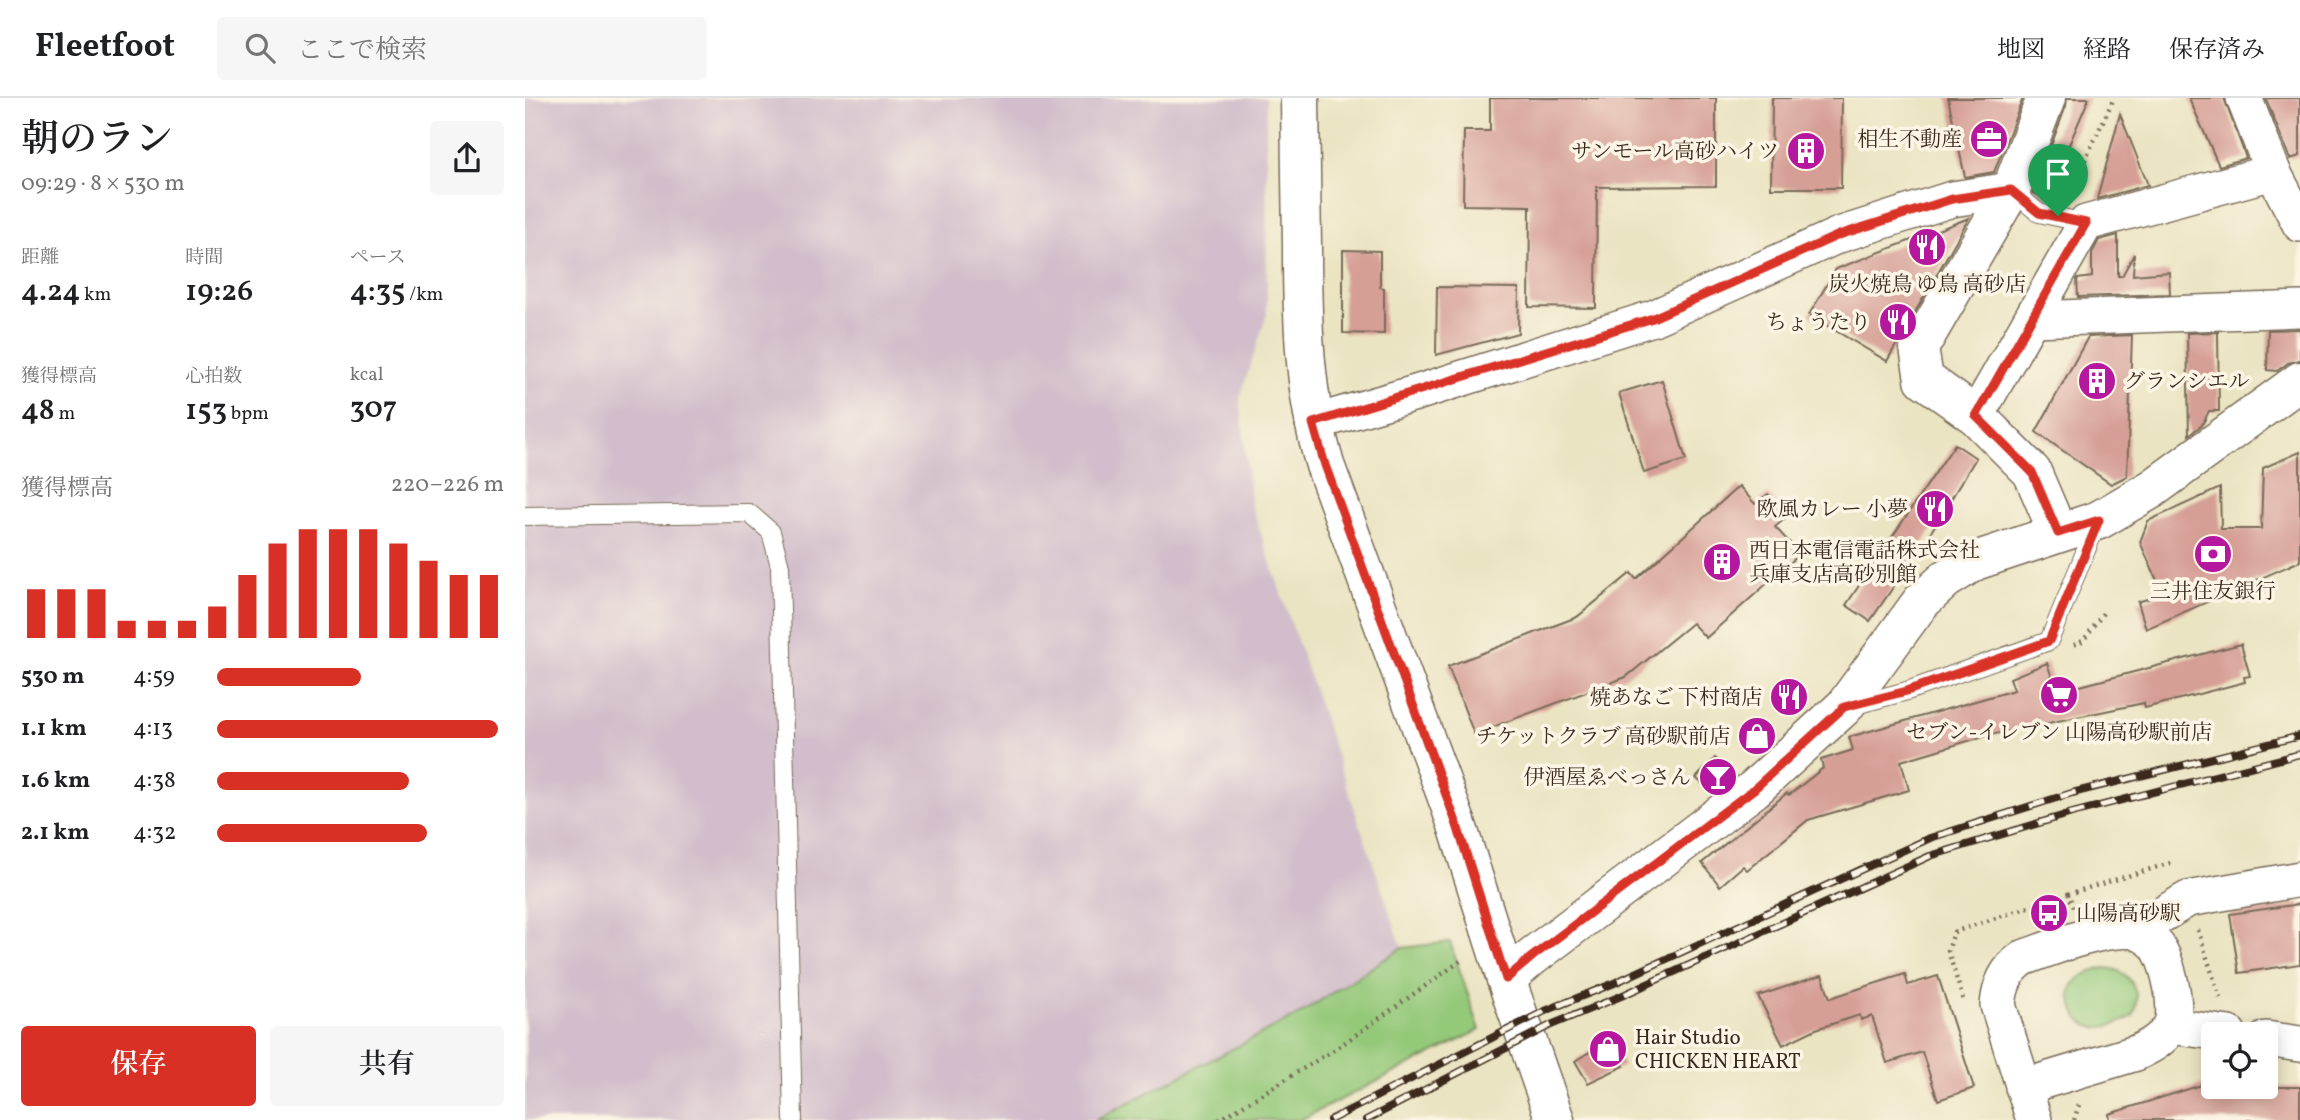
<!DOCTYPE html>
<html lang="ja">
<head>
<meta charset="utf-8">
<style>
	:root { --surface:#fff; --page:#f6f6f6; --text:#202124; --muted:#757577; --line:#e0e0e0; --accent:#d93025 }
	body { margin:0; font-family:Vollkorn,"Noto Serif JP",serif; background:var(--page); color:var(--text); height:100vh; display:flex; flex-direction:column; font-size:26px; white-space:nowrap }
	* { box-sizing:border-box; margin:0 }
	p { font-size:23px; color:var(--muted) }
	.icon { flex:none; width:38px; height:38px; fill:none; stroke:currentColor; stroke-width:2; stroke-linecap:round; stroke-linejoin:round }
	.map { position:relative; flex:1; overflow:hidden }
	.sheet { display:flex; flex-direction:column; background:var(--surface); width:525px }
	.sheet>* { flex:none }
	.fabs { position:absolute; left:1676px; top:924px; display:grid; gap:14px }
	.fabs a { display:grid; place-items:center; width:77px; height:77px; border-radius:7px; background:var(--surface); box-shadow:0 4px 18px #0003; font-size:35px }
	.pin { position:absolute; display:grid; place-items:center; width:60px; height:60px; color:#fff; margin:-72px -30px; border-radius:50% 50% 50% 0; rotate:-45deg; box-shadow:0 0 7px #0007 }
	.pin .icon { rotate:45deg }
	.round { display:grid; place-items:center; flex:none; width:74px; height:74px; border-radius:7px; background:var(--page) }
	.headline { display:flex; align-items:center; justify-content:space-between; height:119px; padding:0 21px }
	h1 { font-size:38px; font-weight:600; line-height:52px }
	.metrics { display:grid; grid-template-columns:repeat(3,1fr); gap:10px; height:119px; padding:7px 21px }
	.metrics div { display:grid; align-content:center }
	.metrics b { font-size:30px; font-weight:600 }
	.metrics small { font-size:19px; font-weight:400 }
	.metrics p { font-size:19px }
	.chart { height:196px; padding:14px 21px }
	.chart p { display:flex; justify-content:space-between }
	.chart svg { width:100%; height:126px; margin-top:7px; stroke:var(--accent); stroke-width:6 }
	.cta { display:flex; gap:14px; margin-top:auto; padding:14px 21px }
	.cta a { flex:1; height:80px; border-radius:7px; background:var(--accent); color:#fff; font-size:28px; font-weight:600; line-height:80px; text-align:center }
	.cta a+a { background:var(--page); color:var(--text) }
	ul { padding:0 21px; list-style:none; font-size:23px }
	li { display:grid; grid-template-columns:112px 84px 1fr; align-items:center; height:52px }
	li i { height:18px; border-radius:9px; background:var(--accent) }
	header { display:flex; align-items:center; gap:42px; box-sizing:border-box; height:98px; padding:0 35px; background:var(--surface); border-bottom:2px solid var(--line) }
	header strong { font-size:33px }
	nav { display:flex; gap:38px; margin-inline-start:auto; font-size:24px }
	.search { width:490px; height:63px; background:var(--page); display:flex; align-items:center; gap:18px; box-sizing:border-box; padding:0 24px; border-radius:7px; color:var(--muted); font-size:26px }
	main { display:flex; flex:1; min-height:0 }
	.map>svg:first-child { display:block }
</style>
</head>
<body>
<header>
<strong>Fleetfoot</strong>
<div class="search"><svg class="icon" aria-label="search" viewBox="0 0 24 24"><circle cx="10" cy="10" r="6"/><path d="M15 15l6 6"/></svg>ここで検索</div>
<nav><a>地図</a><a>経路</a><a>保存済み</a></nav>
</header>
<main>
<section class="sheet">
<div class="headline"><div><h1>朝のラン</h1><p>09:29 · 8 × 530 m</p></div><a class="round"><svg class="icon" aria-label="share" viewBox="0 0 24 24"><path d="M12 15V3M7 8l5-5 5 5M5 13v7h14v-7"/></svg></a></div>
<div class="metrics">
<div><p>距離</p><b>4.24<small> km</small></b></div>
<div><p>時間</p><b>19:26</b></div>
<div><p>ペース</p><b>4:35<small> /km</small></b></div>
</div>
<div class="metrics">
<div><p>獲得標高</p><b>48<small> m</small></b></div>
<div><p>心拍数</p><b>153<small> bpm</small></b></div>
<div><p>kcal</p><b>307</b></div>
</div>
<div class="chart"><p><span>獲得標高</span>220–226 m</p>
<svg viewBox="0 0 160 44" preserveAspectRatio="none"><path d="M5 44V27M15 44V27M25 44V27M35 44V38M45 44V38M55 44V38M65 44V33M75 44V22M85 44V11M95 44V6M105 44V6M115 44V6M125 44V11M135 44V17M145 44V22M155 44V22"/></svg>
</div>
<ul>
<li><b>530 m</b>4:59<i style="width:50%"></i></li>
<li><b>1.1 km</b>4:13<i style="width:98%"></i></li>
<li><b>1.6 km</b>4:38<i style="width:67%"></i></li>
<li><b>2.1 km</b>4:32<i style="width:73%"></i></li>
</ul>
<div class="cta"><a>保存</a><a>共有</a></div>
</section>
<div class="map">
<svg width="1775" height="1022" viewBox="0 0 1775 1022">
	<rect width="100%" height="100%" fill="#fcf5e5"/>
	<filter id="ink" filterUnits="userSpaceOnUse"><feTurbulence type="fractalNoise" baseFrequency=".0143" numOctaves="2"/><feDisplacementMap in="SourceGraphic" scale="14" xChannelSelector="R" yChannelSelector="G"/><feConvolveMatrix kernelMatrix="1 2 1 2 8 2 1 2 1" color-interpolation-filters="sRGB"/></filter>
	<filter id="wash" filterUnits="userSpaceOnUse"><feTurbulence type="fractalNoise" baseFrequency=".00686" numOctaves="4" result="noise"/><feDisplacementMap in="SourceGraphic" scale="28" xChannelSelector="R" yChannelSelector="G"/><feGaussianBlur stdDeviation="1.57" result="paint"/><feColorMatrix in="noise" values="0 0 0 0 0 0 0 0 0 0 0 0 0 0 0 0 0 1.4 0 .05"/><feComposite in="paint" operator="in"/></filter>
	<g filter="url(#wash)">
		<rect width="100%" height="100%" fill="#ebe4c3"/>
		<path fill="#d1bdcb" d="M0,0H741L742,216L715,300L726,407L877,850L773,917L570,1022H0Z"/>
		<g fill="#95c97a" stroke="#687a4c" stroke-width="2">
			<path d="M925,844L955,932L775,1022H570L773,917L877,850Z"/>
			<path d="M1580,870C1605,871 1618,895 1608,918C1588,930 1557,939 1549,910C1546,902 1544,896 1547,889C1553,877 1569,873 1580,870Z"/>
		</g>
		<g id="blocks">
			<g fill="#d69f95">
				<path d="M965,0H1191V88L1072,89L1071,210L1004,209L1005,108L938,107L939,33H965Z"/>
				<path d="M1247,0H1317L1316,90H1246Z"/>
				<path d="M1423,0H1498L1469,74L1440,79Z"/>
				<path d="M1542,0H1564L1521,101L1508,95L1541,8Z"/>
				<path d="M1664,0H1699L1721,60L1694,68Z"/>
				<path d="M1745,0H1775V58L1765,61L1741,1Z"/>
				<path d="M1595,16L1623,87L1572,101L1585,53Z"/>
				<path d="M1444,120L1362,263L1284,217L1311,171Z"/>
				<path d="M1593,137V178H1597L1609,156L1608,177L1644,174L1645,196L1553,199L1552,181L1567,179V155L1574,142Z"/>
				<path d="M818,152L855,153V189L859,190V236L818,235Z"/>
				<path d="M912,189L994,190L993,235L911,257Z"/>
				<path d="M1775,231V262L1763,265L1752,273L1742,272L1743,232Z"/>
				<path d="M1693,234L1694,313H1684L1677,327L1664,337L1662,235Z"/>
				<path d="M1607,237L1602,378L1586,386L1511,334L1563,239Z"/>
				<path d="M1137,282L1161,362L1119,375L1094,295Z"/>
				<path d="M1430,346L1451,360L1406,434L1345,523L1321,507Z"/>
				<path d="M1775,354V463L1621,531L1613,504L1638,496L1615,444L1623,423L1695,390L1696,431H1736L1738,370Z"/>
				<path d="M1214,388L1230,406L1243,396L1263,418L1250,429L1275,456L1181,540L1167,525L1101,579L949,636L923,568L1052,519L1106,475L1111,481Z"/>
				<path d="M1716,546L1725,578L1719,579L1720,584L1620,610L1619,605L1460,638L1376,663L1384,692L1283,722L1222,772L1218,768L1195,788L1177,765L1262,695L1264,697L1298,670L1296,662L1328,652L1324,639L1489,592L1485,580L1522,565L1532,594Z"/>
				<path d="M1190,660L1209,679L1187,695L1171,680Z"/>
				<path d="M1775,806V866L1714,875L1705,816Z"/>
				<path d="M1380,876L1383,887L1413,878L1449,990L1413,1002L1397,954L1362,965L1347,918L1336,922L1335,917L1291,931L1258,947L1233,898L1297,877L1305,900Z"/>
				<path d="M1084,942L1099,968L1063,985L1050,963Z"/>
				<path d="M1689,983V989H1775V1022H1585L1584,1016Z"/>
			</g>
		</g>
	</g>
	<g filter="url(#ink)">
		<use href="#blocks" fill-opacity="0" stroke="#796b58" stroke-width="2"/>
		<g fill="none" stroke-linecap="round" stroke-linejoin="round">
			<defs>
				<g id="lane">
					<path d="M1486,92L1514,115L1561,125"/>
					<path d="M0,418L224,415L246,434L255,468L268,1022"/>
					<path d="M1326,608L1382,593L1524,543L1572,425"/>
				</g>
				<g id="street">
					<path d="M1719,0L1748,74L1775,126"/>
					<path d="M1508,221L1775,211"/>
					<path d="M1451,318L1561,125L1748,74"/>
					<path d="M788,325L894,294L1128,220L1314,137L1427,101L1486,92"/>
					<path d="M1610,833L1663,801L1775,781"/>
					<path d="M1646,928L1704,936"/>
					<path d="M1741,941L1775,946"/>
					<path d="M1498,989L1611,955C1624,949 1638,942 1645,929C1655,912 1643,867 1634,851C1629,842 1617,835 1608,833C1579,829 1526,850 1498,860C1481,872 1475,887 1473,907L1509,1022"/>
				</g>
				<g id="secondary">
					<path d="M775,0C776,50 776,100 777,150C777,223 779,297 800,367L931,724L981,881L1030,1022"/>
					<path d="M1521,0L1486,92L1394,250L1399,281L1451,318L1507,374L1533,435"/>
					<path d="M981,881L1008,858L1229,691L1319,609L1396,504L1421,481L1450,463L1574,422L1627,391L1775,283"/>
				</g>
			</defs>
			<use href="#lane" stroke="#796b58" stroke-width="20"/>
			<use href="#street" stroke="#796b58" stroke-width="38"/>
			<use href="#secondary" stroke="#796b58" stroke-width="41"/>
			<g stroke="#796b58" stroke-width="4.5" stroke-dasharray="2 5" stroke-linecap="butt">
				<path d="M1545,94L1589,0"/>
				<path d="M1549,547L1558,543L1579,514"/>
				<path d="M1543,796L1649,764"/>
				<path d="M1673,832L1695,900"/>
				<path d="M1438,901L1423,853L1429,834L1543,796L1549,809"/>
				<path d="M694,1022L812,950L937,862"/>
				<path d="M1549,1022L1554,1007"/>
			</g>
			<use href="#lane" stroke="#fff" stroke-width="18"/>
			<use href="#street" stroke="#fff" stroke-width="35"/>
			<use href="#secondary" stroke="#fff" stroke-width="38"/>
			<defs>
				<g id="rail">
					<path d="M805,1022L1020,913L1087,886L1405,740L1547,695L1775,638"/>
					<path d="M841,1022L1026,927L1096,898L1405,758L1547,715L1775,656"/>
				</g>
			</defs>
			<use href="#rail" stroke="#3b2a1e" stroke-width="8"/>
			<use href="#rail" stroke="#fcf5e5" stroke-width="5" stroke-dasharray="16" stroke-linecap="butt"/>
		</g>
	</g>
	<g fill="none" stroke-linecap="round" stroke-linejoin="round" filter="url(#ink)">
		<defs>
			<path id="route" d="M1486,92L1514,115L1561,125L1451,318L1507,374L1533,435L1574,422L1524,543L1382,593L1319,609L1229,691L1008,858L981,881L931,724L800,367L788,325L1128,220L1314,137L1427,101Z"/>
		</defs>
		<use href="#route" stroke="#fff" stroke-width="14"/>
		<use href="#route" stroke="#d93025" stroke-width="9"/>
	</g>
	<defs>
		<symbol id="office-disc" viewBox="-11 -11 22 22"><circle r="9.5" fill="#b5179e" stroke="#fcf5e5"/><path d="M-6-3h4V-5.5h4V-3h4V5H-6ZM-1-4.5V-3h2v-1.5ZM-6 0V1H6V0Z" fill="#fff"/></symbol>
		<symbol id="building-disc" viewBox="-11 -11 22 22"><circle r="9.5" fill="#b5179e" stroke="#fcf5e5"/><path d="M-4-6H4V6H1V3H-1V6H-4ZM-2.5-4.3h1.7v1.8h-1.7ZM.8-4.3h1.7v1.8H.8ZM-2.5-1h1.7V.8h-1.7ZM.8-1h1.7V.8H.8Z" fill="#fff"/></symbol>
		<symbol id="restaurant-disc" viewBox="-11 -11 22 22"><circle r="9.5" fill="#b5179e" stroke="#fcf5e5"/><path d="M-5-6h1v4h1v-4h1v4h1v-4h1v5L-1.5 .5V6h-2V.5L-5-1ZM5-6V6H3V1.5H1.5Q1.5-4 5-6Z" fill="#fff"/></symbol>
		<symbol id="bank-disc" viewBox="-11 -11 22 22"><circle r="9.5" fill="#b5179e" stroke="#fcf5e5"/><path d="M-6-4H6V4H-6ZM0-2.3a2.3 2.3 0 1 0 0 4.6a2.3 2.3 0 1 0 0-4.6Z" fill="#fff"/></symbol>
		<symbol id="supermarket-disc" viewBox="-11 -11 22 22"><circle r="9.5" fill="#b5179e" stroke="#fcf5e5"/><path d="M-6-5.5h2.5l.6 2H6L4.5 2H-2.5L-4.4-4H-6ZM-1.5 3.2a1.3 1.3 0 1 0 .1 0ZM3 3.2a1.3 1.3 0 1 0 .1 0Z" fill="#fff"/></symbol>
		<symbol id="shop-disc" viewBox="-11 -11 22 22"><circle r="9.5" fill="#b5179e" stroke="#fcf5e5"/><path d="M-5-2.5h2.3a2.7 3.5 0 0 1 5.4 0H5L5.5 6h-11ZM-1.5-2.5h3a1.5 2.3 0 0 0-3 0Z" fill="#fff"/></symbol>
		<symbol id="bar-disc" viewBox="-11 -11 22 22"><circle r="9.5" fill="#b5179e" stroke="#fcf5e5"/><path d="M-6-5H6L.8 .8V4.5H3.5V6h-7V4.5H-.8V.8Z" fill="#fff"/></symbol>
		<symbol id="bus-disc" viewBox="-11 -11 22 22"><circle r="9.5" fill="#b5179e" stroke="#fcf5e5"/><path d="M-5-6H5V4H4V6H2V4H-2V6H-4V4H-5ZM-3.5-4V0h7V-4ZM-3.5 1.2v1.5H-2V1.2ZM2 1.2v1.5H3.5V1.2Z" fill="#fff"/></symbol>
	</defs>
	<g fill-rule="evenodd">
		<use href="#office-disc" x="1442" y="19" width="44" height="44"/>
		<use href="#building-disc" x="1259" y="31" width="44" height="44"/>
		<use href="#restaurant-disc" x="1380" y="127" width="44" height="44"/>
		<use href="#restaurant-disc" x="1351" y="202" width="44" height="44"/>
		<use href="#building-disc" x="1550" y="261" width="44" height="44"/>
		<use href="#restaurant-disc" x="1388" y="389" width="44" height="44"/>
		<use href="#bank-disc" x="1666" y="434" width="44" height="44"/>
		<use href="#building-disc" x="1175" y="442" width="44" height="44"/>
		<use href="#supermarket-disc" x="1512" y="575" width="44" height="44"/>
		<use href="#restaurant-disc" x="1242" y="577" width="44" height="44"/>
		<use href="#shop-disc" x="1210" y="616" width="44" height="44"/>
		<use href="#bar-disc" x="1171" y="657" width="44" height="44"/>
		<use href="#bus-disc" x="1502" y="793" width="44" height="44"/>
		<use href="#shop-disc" x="1061" y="929" width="44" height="44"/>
	</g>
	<g text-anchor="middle" stroke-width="7" stroke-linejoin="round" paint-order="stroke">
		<g font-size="21" fill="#3b2a1e" stroke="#fcf5e5" text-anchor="end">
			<text x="1437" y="48">相生不動産</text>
			<text x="1254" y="60">サンモール高砂ハイツ</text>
			<text x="1402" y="193" text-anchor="middle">炭火焼鳥 ゆ鳥 高砂店</text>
			<text x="1346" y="231">ちょうたり</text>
			<text x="1599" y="290" text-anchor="start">グランシエル</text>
			<text x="1383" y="418">欧風カレー 小夢</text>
			<text x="1224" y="459" text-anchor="start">西日本電信電話株式会社<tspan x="1224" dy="24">兵庫支店高砂別館</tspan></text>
			<text x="1688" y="500" text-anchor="middle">三井住友銀行</text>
			<text x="1237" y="606">焼あなご 下村商店</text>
			<text x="1534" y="641" text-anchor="middle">セブン-イレブン 山陽高砂駅前店</text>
			<text x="1205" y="645">チケットクラブ 高砂駅前店</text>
			<text x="1166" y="686">伊酒屋ゑべっさん</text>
			<text x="1551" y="822" text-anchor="start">山陽高砂駅</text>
			<text x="1110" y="946" text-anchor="start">Hair Studio<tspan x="1110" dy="24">CHICKEN HEART</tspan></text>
		</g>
	</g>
</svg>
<div class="fabs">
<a><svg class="icon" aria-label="locate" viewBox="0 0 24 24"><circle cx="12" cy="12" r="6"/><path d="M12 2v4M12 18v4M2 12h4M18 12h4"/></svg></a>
</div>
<div class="pin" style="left:1533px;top:118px;background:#1e9e55"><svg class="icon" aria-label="arrive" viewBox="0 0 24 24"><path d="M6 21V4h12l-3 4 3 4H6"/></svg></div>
</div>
</main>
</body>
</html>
